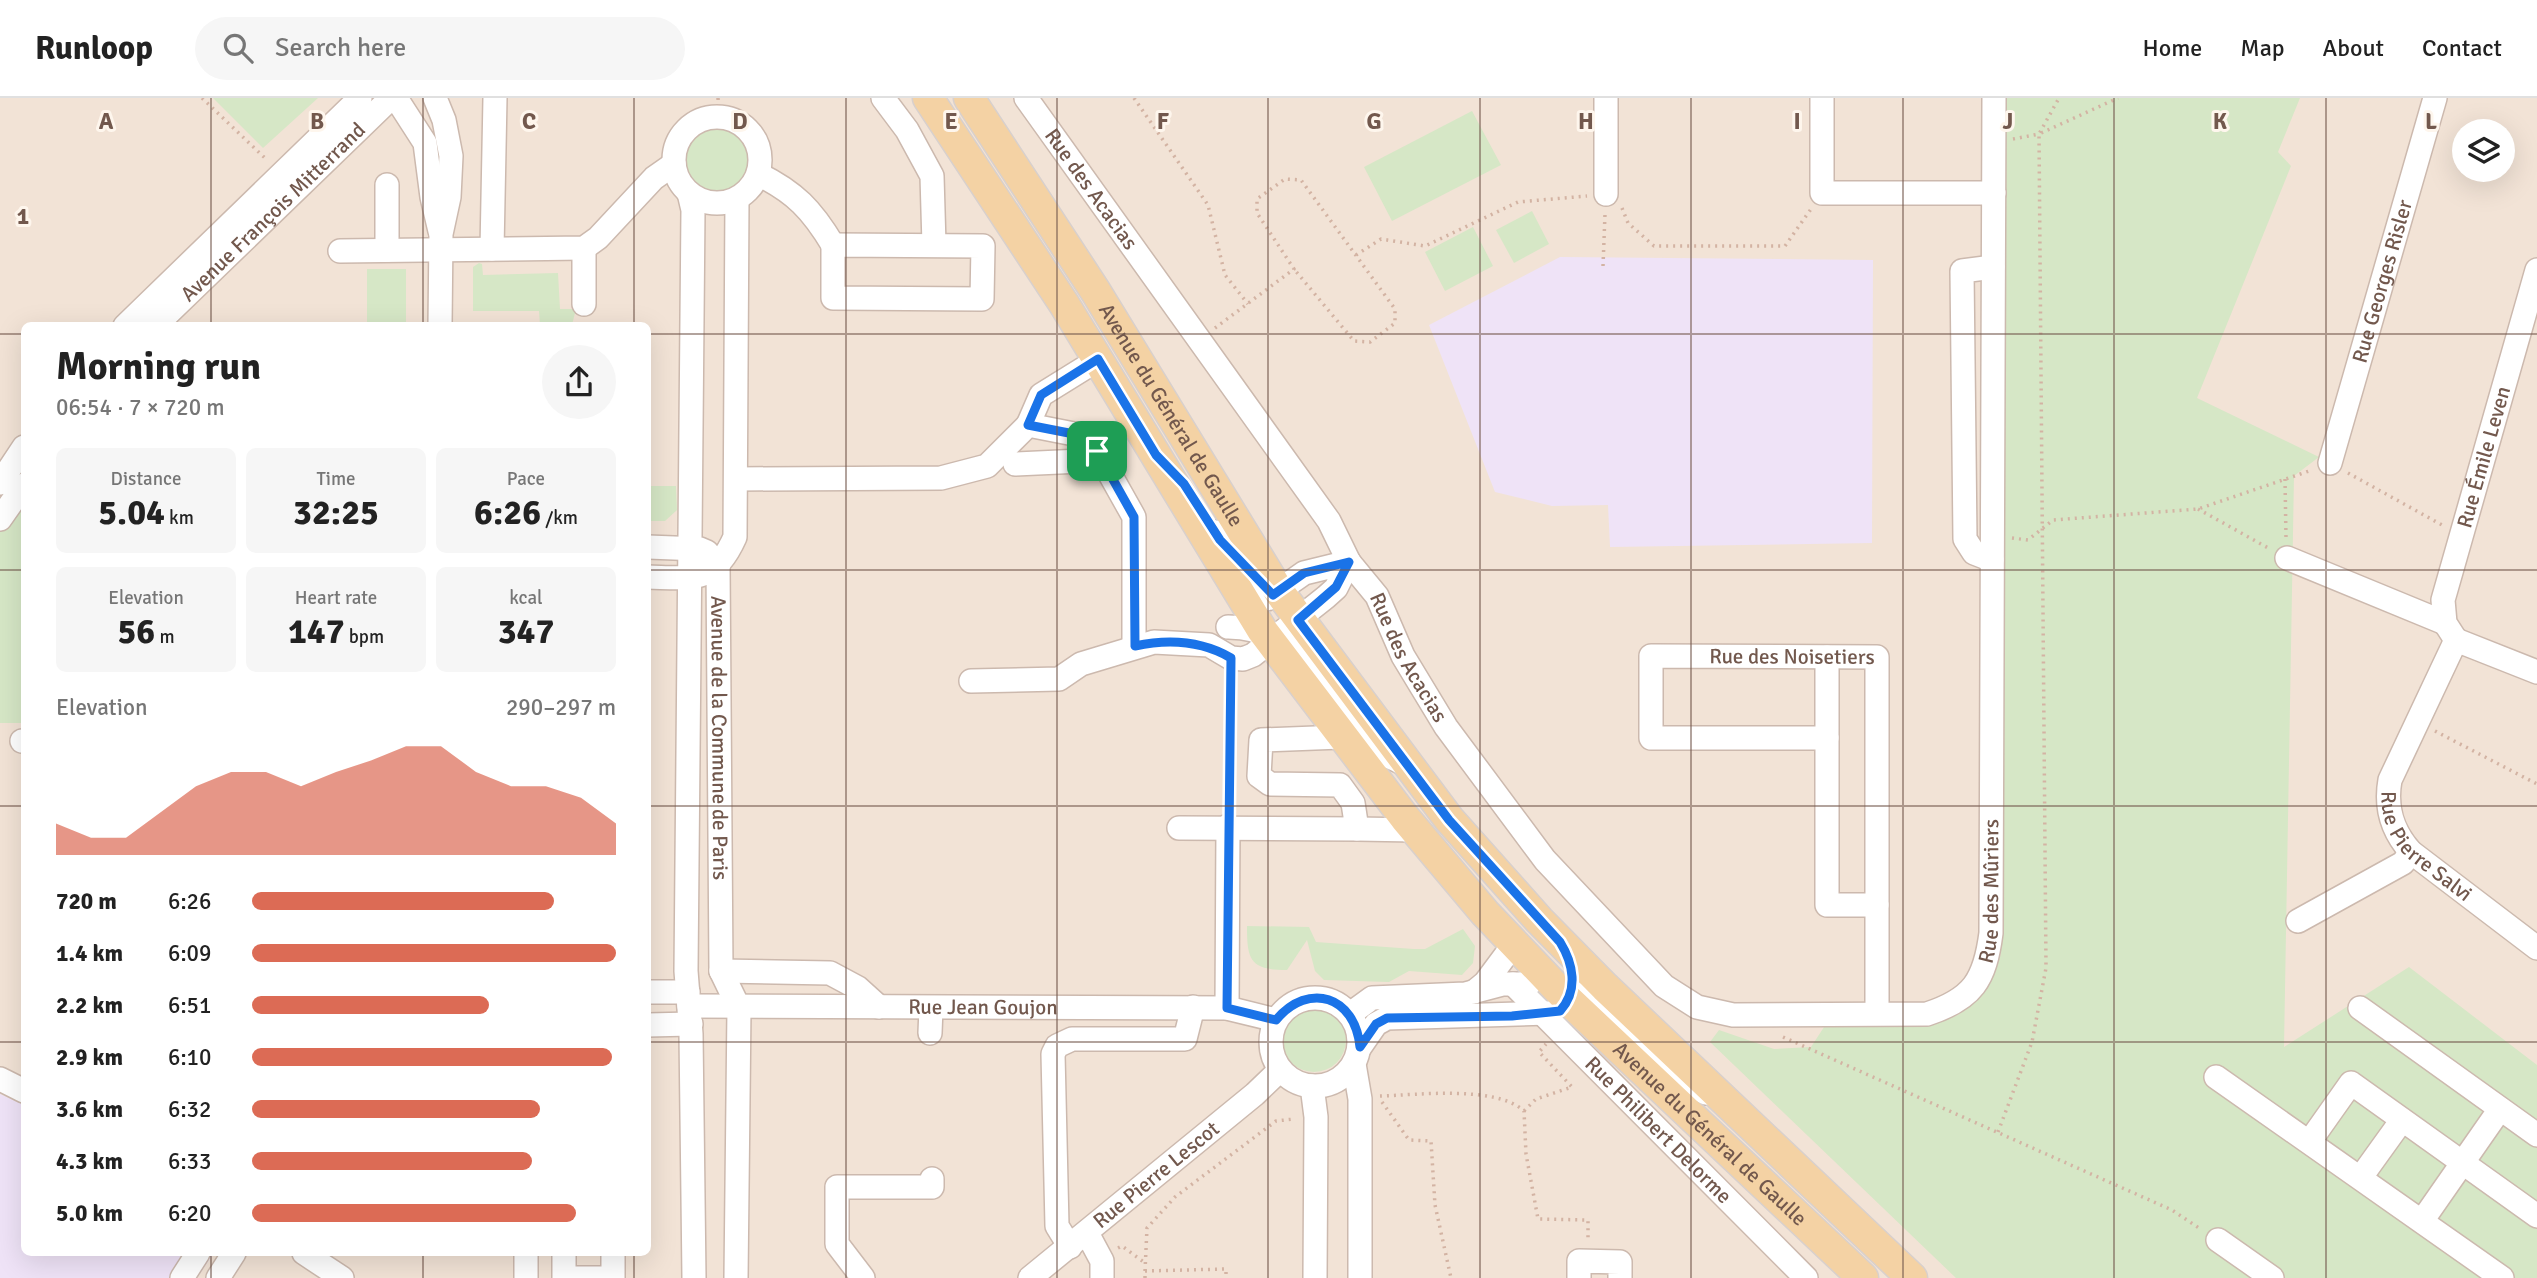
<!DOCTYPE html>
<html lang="en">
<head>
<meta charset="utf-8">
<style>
	:root { --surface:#fff; --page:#f6f6f6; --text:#222; --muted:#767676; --line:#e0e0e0; --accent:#dc6b55 }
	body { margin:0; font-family:Signika,sans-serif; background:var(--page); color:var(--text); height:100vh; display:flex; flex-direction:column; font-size:26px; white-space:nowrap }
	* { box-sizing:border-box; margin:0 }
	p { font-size:23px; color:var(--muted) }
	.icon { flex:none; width:38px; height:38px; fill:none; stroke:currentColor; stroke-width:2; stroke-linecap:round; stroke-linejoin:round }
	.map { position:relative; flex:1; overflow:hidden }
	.panel { position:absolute; left:21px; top:224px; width:630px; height:934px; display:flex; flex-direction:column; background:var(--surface); border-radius:10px; box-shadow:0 7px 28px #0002 }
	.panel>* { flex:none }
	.controls { position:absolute; left:2452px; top:21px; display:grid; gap:14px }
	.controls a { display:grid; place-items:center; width:63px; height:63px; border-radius:50%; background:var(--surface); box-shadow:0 7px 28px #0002; font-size:35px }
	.pin { position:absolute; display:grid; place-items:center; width:60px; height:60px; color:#fff; margin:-30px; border-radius:14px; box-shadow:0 4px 10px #0006 }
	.round { display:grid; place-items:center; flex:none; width:74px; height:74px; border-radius:37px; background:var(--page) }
	.summary { display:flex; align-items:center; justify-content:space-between; height:119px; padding:0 35px }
	h1 { font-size:38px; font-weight:800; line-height:52px }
	.stats { display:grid; grid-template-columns:repeat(3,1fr); gap:10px; height:119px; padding:7px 35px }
	.stats div { display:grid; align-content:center; border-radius:10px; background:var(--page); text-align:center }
	.stats b { font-size:35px; font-weight:800 }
	.stats small { font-size:19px; font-weight:400 }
	.stats p { font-size:19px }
	.chart { height:196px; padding:14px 35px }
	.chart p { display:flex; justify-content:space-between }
	.chart svg { width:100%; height:126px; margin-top:7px; fill:var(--accent); opacity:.7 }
	ul { padding:0 35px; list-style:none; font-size:23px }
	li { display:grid; grid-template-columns:112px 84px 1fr; align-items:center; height:52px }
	li i { height:18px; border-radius:9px; background:var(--accent) }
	header { display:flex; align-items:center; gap:42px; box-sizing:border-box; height:98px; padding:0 35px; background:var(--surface); border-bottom:2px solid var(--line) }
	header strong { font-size:33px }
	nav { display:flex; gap:38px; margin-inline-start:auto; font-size:24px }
	.search { width:490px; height:63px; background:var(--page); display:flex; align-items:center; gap:18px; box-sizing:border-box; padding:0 24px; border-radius:38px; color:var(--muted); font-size:26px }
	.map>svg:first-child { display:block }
</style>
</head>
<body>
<header>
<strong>Runloop</strong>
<div class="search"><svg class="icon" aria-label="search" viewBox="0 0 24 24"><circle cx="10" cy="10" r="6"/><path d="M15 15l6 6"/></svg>Search here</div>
<nav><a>Home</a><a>Map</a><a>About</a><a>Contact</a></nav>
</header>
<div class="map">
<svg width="2537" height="1180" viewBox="0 0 2537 1180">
	<rect width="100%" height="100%" fill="#fbf2e7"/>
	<path fill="#f2e3d6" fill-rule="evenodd" d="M0,0H2537V1180H0ZM2464,33H2502V72H2464ZM24,228H648V1155H24Z"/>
	<g fill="#efe3f7">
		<path d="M1560,159L1873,162L1872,445L1610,449L1608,407L1552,408L1495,394L1429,227Z"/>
		<path d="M0,996L24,1007V1155H214L197,1180H0Z"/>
	</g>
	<g fill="#d6e7c6">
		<path d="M213,0H318L263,50Z"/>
		<path d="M2006,0H2300L2278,54L2291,68L2197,300L2319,359L2294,378L2284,949L2409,869L2537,967V1180H1956L1710,944L1719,932L1774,951L1811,949L1828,923C1906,926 1974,948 2001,855Z"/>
		<path d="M1472,13L1501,67L1392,123L1364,69Z"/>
		<circle cx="717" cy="62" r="43"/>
		<path d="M1532,113L1549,146L1514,165L1496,132Z"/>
		<path d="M1473,129L1493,168L1445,193L1425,154Z"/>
		<path d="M479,165L482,166L483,177L558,175L560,211H576L572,227H540L539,213H473V169Z"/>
		<rect x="367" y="171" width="39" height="56"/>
		<path d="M648,388H676L677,412L665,423H648Z"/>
		<path d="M24,393V625H0V430Z"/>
		<path d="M1247,828L1309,829L1316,844L1414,851H1425L1463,831L1475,848L1473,865L1462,877L1409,873L1389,884L1324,882L1315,873L1307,842L1287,872C1250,872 1247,862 1247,828Z"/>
		<circle cx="1314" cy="942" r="32"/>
	</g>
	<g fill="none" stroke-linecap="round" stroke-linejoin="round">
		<defs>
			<g id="minor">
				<path d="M396,0L425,45L432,99L440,133"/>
				<path d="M435,0L444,22L451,58L449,99L441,136L440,228"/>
				<path d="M883,0L907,32L932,78L934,147"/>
				<path id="s1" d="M1026,0L1329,423L1349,464L1377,498L1403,558L1446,629L1545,762L1664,888L1697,909L1733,917L1927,916C1973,901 1985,882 1991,835L1994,0"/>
				<path d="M1822,0V95H1994"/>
				<circle cx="717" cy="62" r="43"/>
				<path d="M758,76C795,94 812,112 833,147"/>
				<path d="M689,95L693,112L686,873L691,936L694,1180"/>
				<path d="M1606,96V0"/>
				<path d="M833,147L983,148L982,201L833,200Z"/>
				<path d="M584,150V206"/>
				<path d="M492,151L495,0"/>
				<path d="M387,152V87"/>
				<path d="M340,153L584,150L598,140L654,80L674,66"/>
				<path d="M125,228L360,0"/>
				<path id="s2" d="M155,228L391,0"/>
				<path d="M1028,327L1041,297L1099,261"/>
				<path id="s3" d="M2330,365L2435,0"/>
				<path d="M1015,366L1081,363L1097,353"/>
				<path d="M737,381L941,380L987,368L1028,327L1074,336L1097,353L1134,419V548"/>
				<path d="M0,385L24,349"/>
				<path d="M0,421L24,387"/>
				<path d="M1215,434L1272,496"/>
				<path d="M648,449L700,451L707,454L718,468"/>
				<path d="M2287,460L2445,525"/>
				<path d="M1992,462L1974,455L1965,441L1962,173L1993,169"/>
				<path id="s4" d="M718,468L721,873L739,910L736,1180"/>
				<path d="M648,479C693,480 714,486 735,439L737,101"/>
				<path d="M1267,501L1304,475L1349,464"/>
				<path d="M1228,529C1307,529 1328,606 1378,652C1385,658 1398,662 1406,667"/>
				<path id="s5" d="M2456,542L2390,682C2385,710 2392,733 2411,754L2537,850"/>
				<path id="s6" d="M2456,542L2445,525L2443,502L2537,172"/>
				<path d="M2456,542L2537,574"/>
				<path d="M1827,559V807H1877"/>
				<path d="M971,583L1059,581L1081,566L1154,544L1209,547L1231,560L1243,561L1253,557L1326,499L1336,490L1349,464"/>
				<path id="s7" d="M1827,640H1651V558L1877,559V915"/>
				<path d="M22,643H24"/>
				<path d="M1179,730L1357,731L1353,705L1340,687L1270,686L1259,678L1261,642L1341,639"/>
				<path d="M1357,731L1415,732"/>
				<path d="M2298,823L2403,765L2411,754"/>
				<path d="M721,873L830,875L858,890L879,909"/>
				<path id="s8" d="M1513,886L1806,1180"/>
				<path d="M648,894H688"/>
				<path d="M1474,894L1485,885L1514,846"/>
				<path d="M1573,894L1627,930L1683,983L1706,995"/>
				<circle cx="1315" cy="944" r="44"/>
				<path id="s9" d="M689,908L1227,910L1276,922"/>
				<path d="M1227,910L1228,728"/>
				<path d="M2360,910L2537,1037"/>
				<path d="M1350,916L1372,900L1465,896L1503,886H1529"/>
				<path d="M648,927L691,926"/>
				<path d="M930,935L931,910"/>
				<path d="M1360,949L1376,926L1387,920L1549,915"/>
				<path d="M1354,966L1360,1001V1180"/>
				<path d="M2216,979L2502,1180"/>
				<path d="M0,981L24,993"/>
				<path d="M1312,988L1316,1019L1315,1180"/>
				<path d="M2310,1043L2351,985L2537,1118"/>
				<path d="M2361,1079L2402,1022"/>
				<path d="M2422,1123L2500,1011"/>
				<path d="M1087,1135L1102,1163V1180"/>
				<path d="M2218,1142L2272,1180"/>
				<path d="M1070,1149L1057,1128L1053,956L1057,948L1072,941H1185L1193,909"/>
				<path d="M304,1155L342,1180"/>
				<path d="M564,1155V1180H613V1155"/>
				<path d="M182,1180L198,1155"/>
				<path d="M218,1180L234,1155"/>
				<path d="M526,1180V1155"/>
				<path d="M863,1180L837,1146V1089H932V1081"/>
				<path id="s10" d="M1030,1180L1255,996L1280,972"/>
				<path d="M1579,1180V1163L1620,1164V1180"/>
			</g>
			<g id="major">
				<path id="s11" d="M928,0L1064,206L1262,532L1405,720L1485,815L1568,902L1863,1180"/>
				<path id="s12" d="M969,0L1096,194L1280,495L1449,721L1539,822L1605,889L1912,1180"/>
			</g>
		</defs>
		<use href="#minor" stroke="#ccb9ae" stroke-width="26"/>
		<use href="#major" stroke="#d8d0cd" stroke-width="33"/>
		<g stroke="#d3b3a3" stroke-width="3.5" stroke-dasharray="2 5" stroke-linecap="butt">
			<path d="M202,0L267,62"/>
			<path d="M718,0L719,19"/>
			<path d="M1134,0L1208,107L1225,177L1248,206"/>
			<path d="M2013,41L2039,36L2059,0"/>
			<path d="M1622,110L1628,125L1654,148H1785L1811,111"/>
			<path d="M1356,157L1381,141L1425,148L1518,104L1587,98"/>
			<path d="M1603,168L1605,116"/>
			<path d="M1215,230L1294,171L1257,115V101L1285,81L1301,82L1395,211V225L1370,244L1354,243L1294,171"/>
			<path d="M2348,375L2442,427"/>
			<path d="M2285,381L2286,440"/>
			<path d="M2198,411L2270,451"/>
			<path d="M2012,440L2028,442L2053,422L2198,411L2312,372"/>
			<path d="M2435,633L2537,686"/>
			<path d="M1229,709L1230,580"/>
			<path d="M1783,939L2172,1112L2202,1132"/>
			<path d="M1380,998C1417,997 1496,987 1524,1013L1526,1056L1538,1121L1588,1122V1144"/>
			<path d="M1382,1004L1409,1042L1431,1043L1435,1107L1451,1180"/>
			<path d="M1524,1013L1536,1001L1572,989L1539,954L1546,946"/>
			<path d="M1998,1034L2032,944L2046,870L2039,36L2118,0"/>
			<path d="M1118,1150L1122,1148L1145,1165"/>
			<path d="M1145,1173L1147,1130L1175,1099L1276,1023L1294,1021"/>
			<path d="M1145,1180V1173L1226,1171V1180"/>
		</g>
		<use href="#minor" stroke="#fff" stroke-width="23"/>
		<use href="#major" stroke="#f4d2a4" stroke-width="30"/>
	</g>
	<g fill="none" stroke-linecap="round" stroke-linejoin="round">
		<defs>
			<path id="route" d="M1098,261L1156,357L1184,386L1220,442L1273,497L1304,475L1349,464L1336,489L1298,522L1449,722L1560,844C1573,865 1579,892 1560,913L1512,918L1387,920L1376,926L1360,949C1355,898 1309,883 1276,922L1227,910L1231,560C1202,543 1168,541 1135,548L1134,419L1097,353L1074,336L1028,327L1041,297Z"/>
		</defs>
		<use href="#route" stroke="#fff" stroke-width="14"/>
		<use href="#route" stroke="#1a73e8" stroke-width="9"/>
	</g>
	<path fill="none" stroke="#72584d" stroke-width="2" stroke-opacity="0.55" d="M211,0V228M423,0V228M634,0V228M846,0V1180M1057,0V1180M1268,0V1180M1480,0V1180M1691,0V1180M1903,0V1180M2114,0V1180M2326,0V1180M0,236H24M648,236H2537M0,472H24M648,472H2537M0,708H24M648,708H2537M0,944H24M648,944H2537M211,1155V1180M423,1155V1180M634,1155V1180"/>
	<g text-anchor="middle" stroke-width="6" stroke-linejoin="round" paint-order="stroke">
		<g font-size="21" fill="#72584d" stroke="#fef6ed">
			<text dy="7" stroke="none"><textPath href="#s1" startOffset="112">Rue des Acacias</textPath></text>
			<text dy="7" stroke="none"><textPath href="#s2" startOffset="164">Avenue François Mitterrand</textPath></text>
			<text dy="7" stroke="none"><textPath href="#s3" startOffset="189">Rue Georges Risler</textPath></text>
			<text dy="7" stroke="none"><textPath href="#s12" startOffset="376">Avenue du Général de Gaulle</textPath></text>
			<text dy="7" stroke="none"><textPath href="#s6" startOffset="192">Rue Émile Leven</textPath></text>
			<text dy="7" stroke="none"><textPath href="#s1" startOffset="679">Rue des Acacias</textPath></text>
			<text dy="7" stroke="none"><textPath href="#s7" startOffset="399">Rue des Noisetiers</textPath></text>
			<text dy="7" stroke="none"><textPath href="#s4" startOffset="172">Avenue de la Commune de Paris</textPath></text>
			<text dy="7" stroke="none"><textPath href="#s5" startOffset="236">Rue Pierre Salvi</textPath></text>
			<text dy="7" stroke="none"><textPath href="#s1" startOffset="1521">Rue des Mûriers</textPath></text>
			<text dy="7" stroke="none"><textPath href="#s9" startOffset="294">Rue Jean Goujon</textPath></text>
			<text dy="7" stroke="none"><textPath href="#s8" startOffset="206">Rue Philibert Delorme</textPath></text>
			<text dy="7" stroke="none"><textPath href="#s11" startOffset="1304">Avenue du Général de Gaulle</textPath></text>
			<text dy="7" stroke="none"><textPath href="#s10" startOffset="163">Rue Pierre Lescot</textPath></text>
		</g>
	</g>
	<g font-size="23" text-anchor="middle" font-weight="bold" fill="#72584d" stroke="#fef6ed" stroke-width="6" stroke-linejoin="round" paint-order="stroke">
		<text x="106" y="31">A</text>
		<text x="317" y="31">B</text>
		<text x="529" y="31">C</text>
		<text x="740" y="31">D</text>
		<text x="951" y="31">E</text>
		<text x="1163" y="31">F</text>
		<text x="1374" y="31">G</text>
		<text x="1586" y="31">H</text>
		<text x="1797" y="31">I</text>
		<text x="2008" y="31">J</text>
		<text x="2220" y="31">K</text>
		<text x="2431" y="31">L</text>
		<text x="23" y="126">1</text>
	</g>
</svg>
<div class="controls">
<a><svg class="icon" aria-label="layers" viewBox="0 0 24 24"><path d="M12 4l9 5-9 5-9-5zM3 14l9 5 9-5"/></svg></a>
</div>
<div class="pin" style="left:1097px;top:353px;background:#1e9e55"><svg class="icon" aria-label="arrive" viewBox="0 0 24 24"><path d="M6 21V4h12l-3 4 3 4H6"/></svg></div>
<section class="panel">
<div class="summary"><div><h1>Morning run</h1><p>06:54 · 7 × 720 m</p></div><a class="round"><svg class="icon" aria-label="share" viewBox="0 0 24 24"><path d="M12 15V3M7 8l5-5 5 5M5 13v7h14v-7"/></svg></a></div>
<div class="stats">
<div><p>Distance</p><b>5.04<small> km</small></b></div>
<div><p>Time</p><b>32:25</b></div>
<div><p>Pace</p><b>6:26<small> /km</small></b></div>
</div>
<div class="stats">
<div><p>Elevation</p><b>56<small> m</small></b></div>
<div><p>Heart rate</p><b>147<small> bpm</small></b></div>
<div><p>kcal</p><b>347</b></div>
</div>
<div class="chart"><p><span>Elevation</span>290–297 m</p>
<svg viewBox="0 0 160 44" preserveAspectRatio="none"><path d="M0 44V33L10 38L20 38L30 29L40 20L50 15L60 15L70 20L80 15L90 11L100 6L110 6L120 15L130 20L140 20L150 24L160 33V44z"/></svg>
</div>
<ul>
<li><b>720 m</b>6:26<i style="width:83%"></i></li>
<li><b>1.4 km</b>6:09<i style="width:100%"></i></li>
<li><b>2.2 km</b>6:51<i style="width:65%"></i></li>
<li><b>2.9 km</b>6:10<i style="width:99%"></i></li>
<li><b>3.6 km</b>6:32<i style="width:79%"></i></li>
<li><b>4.3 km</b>6:33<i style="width:77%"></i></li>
<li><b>5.0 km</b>6:20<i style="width:89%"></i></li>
</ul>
</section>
</div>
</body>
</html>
